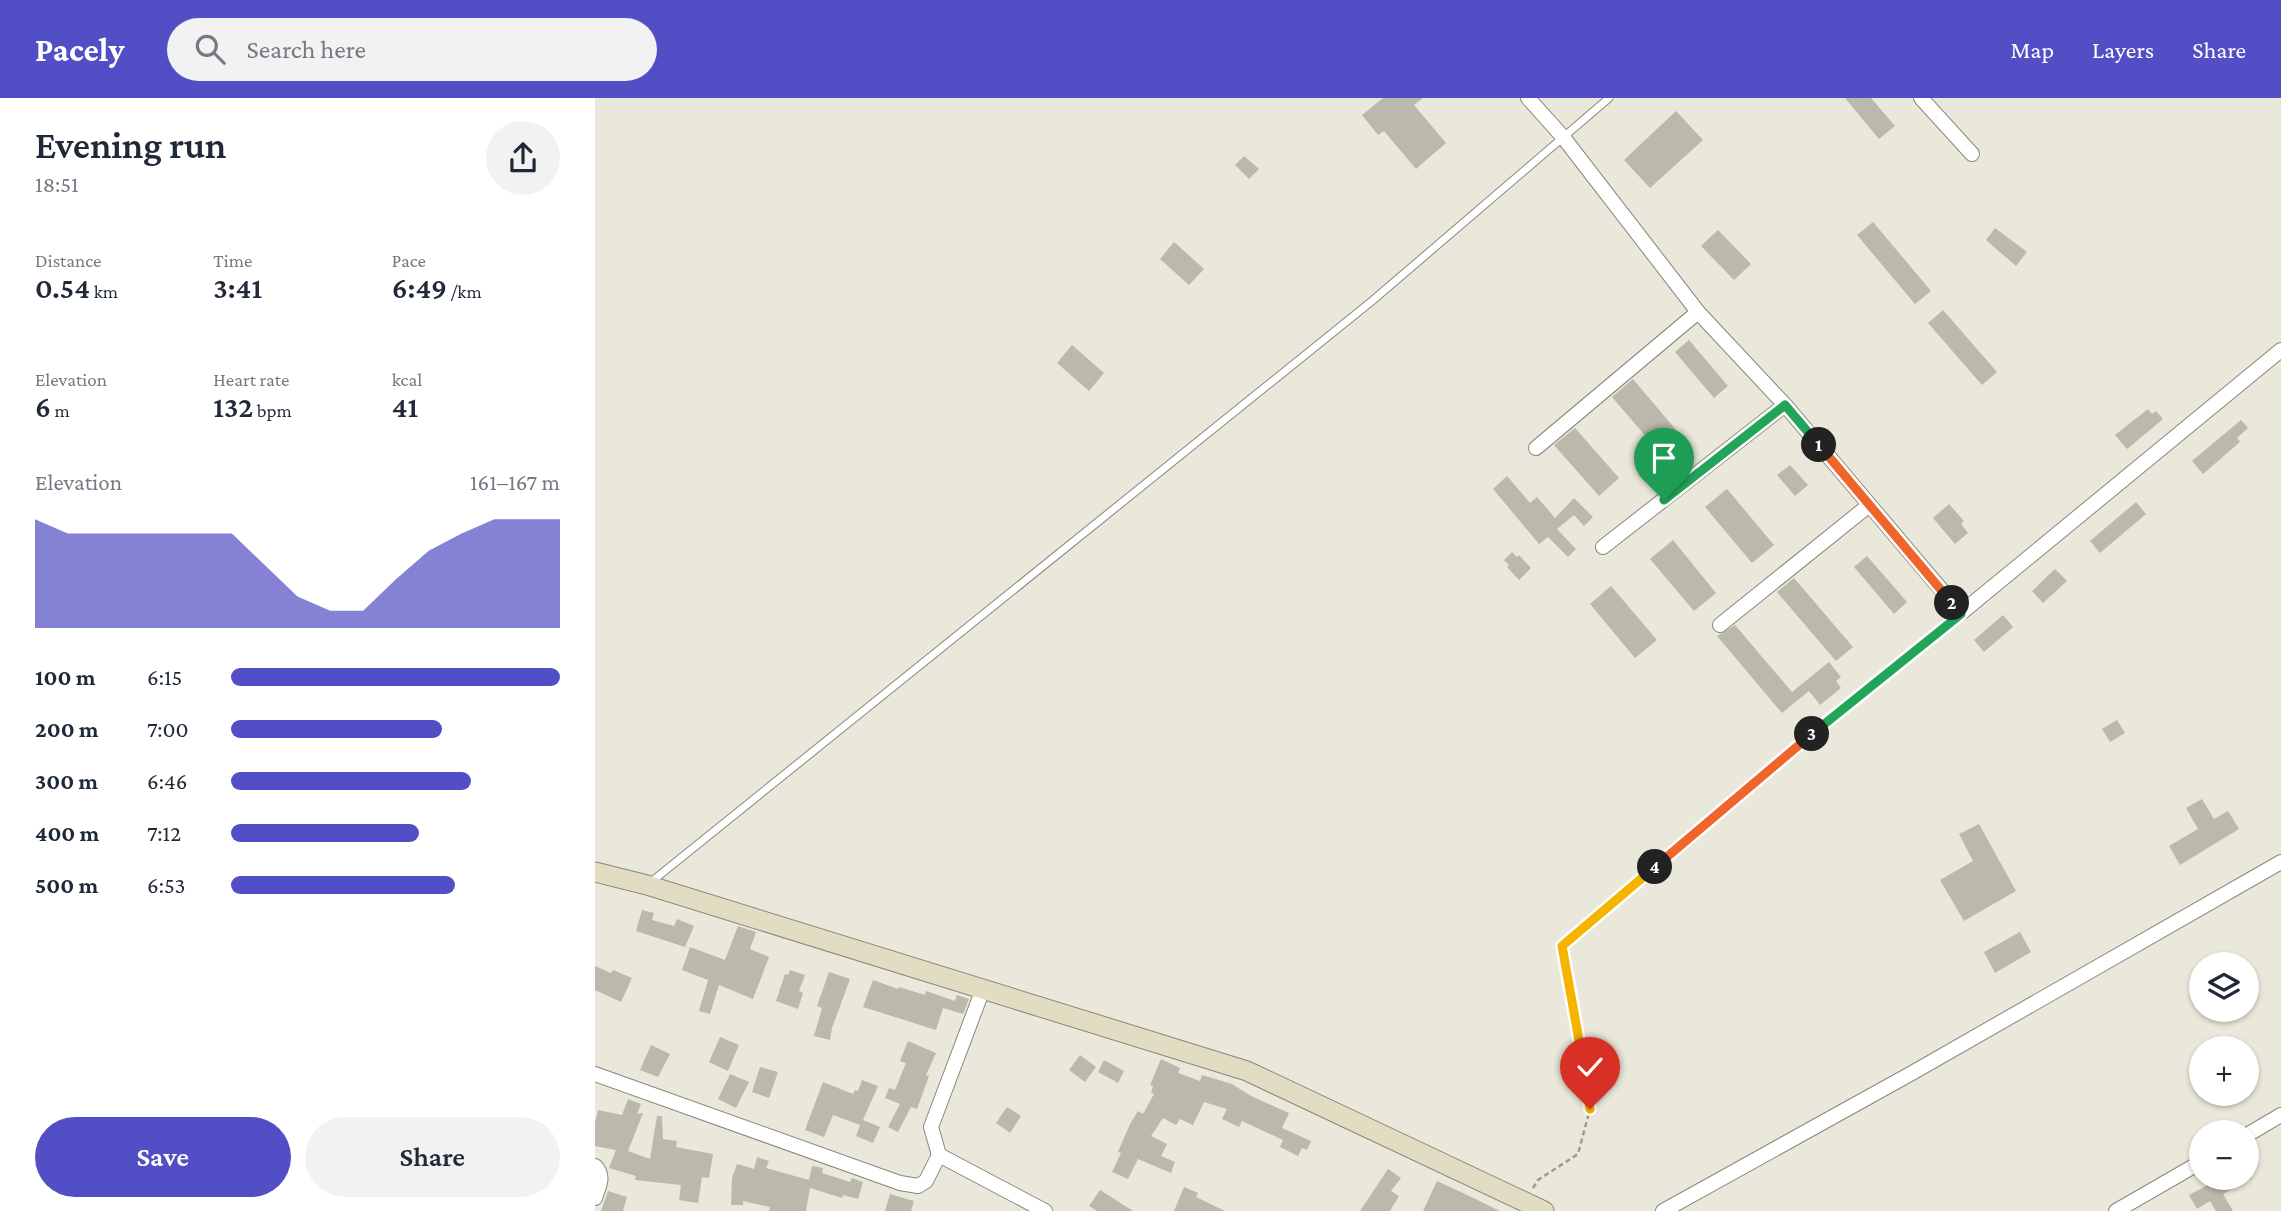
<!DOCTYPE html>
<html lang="en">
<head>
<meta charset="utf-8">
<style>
	:root { --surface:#fff; --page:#f2f2f3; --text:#1f2937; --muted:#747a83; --accent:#524ec5 }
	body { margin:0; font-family:"Crimson Pro",serif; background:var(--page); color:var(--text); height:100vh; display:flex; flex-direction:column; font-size:26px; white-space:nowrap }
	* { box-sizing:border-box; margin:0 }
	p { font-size:23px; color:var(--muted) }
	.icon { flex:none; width:38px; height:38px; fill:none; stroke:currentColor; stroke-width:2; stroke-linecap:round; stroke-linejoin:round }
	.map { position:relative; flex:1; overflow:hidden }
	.panel { display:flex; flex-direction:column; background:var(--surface); width:595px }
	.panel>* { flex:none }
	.buttons { position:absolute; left:1594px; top:854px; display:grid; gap:14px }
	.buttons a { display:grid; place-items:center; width:70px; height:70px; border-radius:50%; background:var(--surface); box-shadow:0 2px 5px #0004; font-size:35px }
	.pin { position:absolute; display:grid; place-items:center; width:60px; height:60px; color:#fff; margin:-72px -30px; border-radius:50% 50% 50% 0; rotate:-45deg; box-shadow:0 0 7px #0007 }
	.pin .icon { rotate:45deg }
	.km { position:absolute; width:35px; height:35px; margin:-18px; border-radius:50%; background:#222; color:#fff; font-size:19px; line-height:35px; text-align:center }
	.round { display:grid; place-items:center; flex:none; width:74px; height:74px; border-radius:37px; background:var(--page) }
	.summary { display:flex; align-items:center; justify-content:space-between; height:119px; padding:0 35px }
	h1 { font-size:38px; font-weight:600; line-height:52px }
	.figures { display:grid; grid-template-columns:repeat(3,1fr); gap:10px; height:119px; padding:7px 35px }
	.figures div { display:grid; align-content:center }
	.figures b { font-size:30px; font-weight:600 }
	.figures small { font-size:19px; font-weight:400 }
	.figures p { font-size:19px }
	.chart { height:196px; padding:14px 35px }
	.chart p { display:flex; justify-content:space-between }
	.chart svg { width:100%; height:126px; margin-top:7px; fill:var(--accent); opacity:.7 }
	.action { display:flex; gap:14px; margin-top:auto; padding:14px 35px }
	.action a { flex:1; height:80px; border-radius:42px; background:var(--accent); color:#fff; font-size:28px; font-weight:600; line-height:80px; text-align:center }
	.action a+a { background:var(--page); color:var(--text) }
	ul { padding:0 35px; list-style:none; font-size:23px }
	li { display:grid; grid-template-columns:112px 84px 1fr; align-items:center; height:52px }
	li i { height:18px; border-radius:9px; background:var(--accent) }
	header { display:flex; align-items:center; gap:42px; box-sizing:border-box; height:98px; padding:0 35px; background:var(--accent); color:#fff }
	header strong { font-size:33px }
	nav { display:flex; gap:38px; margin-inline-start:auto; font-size:24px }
	.search { width:490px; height:63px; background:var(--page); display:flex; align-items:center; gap:18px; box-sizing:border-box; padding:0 24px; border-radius:38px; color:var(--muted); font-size:26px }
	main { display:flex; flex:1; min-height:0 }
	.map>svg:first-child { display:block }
</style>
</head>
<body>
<header>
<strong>Pacely</strong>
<div class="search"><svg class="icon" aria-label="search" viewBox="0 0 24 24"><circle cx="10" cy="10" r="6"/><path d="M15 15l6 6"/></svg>Search here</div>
<nav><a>Map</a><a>Layers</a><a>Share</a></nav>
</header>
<main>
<section class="panel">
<div class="summary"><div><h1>Evening run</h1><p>18:51</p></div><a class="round"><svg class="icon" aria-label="share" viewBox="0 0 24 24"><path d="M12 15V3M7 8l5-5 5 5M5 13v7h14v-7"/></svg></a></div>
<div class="figures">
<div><p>Distance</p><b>0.54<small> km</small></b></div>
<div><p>Time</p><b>3:41</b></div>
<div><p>Pace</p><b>6:49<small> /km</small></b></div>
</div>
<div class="figures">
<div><p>Elevation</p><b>6<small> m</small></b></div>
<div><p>Heart rate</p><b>132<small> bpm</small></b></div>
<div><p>kcal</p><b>41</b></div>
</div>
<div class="chart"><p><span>Elevation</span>161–167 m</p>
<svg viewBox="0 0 160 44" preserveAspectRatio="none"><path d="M0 44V6L10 11L20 11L30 11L40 11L50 11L60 11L70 22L80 33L90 38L100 38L110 27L120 17L130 11L140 6L150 6L160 6V44z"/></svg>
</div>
<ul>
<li><b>100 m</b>6:15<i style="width:100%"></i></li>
<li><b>200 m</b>7:00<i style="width:64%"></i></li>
<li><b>300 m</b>6:46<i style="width:73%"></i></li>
<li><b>400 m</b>7:12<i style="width:57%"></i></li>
<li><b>500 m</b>6:53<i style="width:68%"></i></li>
</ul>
<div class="action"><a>Save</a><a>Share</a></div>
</section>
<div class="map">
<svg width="1686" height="1113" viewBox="0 0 1686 1113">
	<rect width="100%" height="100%" fill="#eae8da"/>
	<g fill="#bbb9ab">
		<path d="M788,0H828L819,7L851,45L821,71L789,33L783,37L767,17Z"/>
		<path d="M1250,0H1276L1300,28L1284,41Z"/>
		<path d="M1081,13L1108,42L1055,90L1029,62Z"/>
		<path d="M649,58L664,71L654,81L640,67Z"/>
		<path d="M1278,124L1336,193L1320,206L1262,137Z"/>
		<path d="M1400,130L1432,154L1421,168L1391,142Z"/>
		<path d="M1123,132L1156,166L1139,182L1106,148Z"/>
		<path d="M579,144L609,171L594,187L565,161Z"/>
		<path d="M1348,212L1402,274L1387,287L1333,225Z"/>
		<path d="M1094,242L1133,288L1119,300L1080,254Z"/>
		<path d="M477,247L509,275L494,293L462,265Z"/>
		<path d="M1038,281L1081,332L1060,349L1017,299Z"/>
		<path d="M1553,311L1557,316L1561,313L1568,321L1532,351L1520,337Z"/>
		<path d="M1646,322L1653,330L1642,340L1645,344L1608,376L1597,363Z"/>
		<path d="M980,330L1024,380L1004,398L959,347Z"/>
		<path d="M1195,367L1213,387L1200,398L1182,377Z"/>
		<path d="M912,378L935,405L942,399L960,420L979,400L998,419L989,428L979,417L962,431L981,451L973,459L953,439L944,446L898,391Z"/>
		<path d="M1132,391L1179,447L1157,465L1110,409Z"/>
		<path d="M1541,404L1551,416L1505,455L1495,443Z"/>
		<path d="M1354,406L1369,423L1366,426L1373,435L1360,446L1338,420Z"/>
		<path d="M1078,442L1121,495L1099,513L1055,461Z"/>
		<path d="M917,454L922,459L924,457L936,470L924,482L912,469L914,467L909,462Z"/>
		<path d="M1272,458L1312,504L1299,516L1259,469Z"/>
		<path d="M1460,471L1472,483L1448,505L1437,493Z"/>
		<path d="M1199,480L1258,549L1241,563L1182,494Z"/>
		<path d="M1016,488L1062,542L1040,560L995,506Z"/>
		<path d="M1408,517L1418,529L1389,554L1379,542Z"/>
		<path d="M1140,527L1197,594L1234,564L1246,579L1241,583L1246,590L1225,607L1214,593L1187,615L1122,538Z"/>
		<path d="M1522,622L1530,635L1515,644L1507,631Z"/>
		<path d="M1607,701L1619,721L1633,713L1644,731L1585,767L1574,748L1603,731L1591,710Z"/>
		<path d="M1384,726L1421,793L1369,823L1345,782L1378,763L1364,736Z"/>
		<path d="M47,812L59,815L57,822L79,828L82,821L99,828L90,849L41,833Z"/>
		<path d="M143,828L161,834L155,851L174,859L158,901L124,887L115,916L104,913L113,882L87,872L95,849L130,862Z"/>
		<path d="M1425,834L1436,854L1400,875L1389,854Z"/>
		<path d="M0,868L16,875L18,872L37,880L26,904L0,892Z"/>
		<path d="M195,872L210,877L204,893L208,895L203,911L181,903L190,876L193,877Z"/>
		<path d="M234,874L255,881L237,930L235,942L219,938L227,910L222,908Z"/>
		<path d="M278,882L303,891L304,889L330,897L331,893L360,903L362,897L374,901L368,916L348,910L341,932L268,909Z"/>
		<path d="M125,939L144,947L133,973L114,964Z"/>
		<path d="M313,943L341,955L331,977L334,978L322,1011L316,1009L303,1034L293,1029L305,1006L290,1000L294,990L300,992L311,965L305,963Z"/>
		<path d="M56,947L75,956L63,979L45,972Z"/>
		<path d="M485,957L501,969L490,984L474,972Z"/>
		<path d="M566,961L585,970L583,975L605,983L607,977L637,986L656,998L694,1015L687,1030L716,1043L712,1052L707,1050L703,1058L685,1049L688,1042L647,1023L644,1029L627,1021L632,1011L609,1004L598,1027L585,1021L581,1027L568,1020L556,1038L572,1046L566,1058L580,1064L576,1075L543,1061L533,1081L517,1074L526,1055L523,1054L535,1026L543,1013L548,1016L559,996L556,994L558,988L555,987Z"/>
		<path d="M509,962L529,973L523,985L503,974Z"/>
		<path d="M165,969L183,974L174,1000L157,994Z"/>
		<path d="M135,976L154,984L141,1010L123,1001Z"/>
		<path d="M267,982L283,988L268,1022L285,1029L278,1045L261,1038L265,1027L238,1017L229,1039L210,1032L228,984L258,996L260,992L263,993Z"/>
		<path d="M33,1001L46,1006L42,1016L48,1015L33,1053L55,1061L62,1018H67L68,1041L82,1043L81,1049L118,1056L114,1080L107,1079L103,1105L84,1102L86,1087L40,1082L41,1078L14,1070L21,1052L0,1048V1024L3,1012L27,1017Z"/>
		<path d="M412,1009L426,1018L415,1035L401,1025Z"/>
		<path d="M162,1059L174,1063L171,1070L214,1082L217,1068L228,1070L227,1075L255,1084L257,1080L268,1084L263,1101L248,1097L247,1100L215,1090L211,1113H174L175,1109L148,1103V1107H136L137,1080L142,1066L159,1071Z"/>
		<path d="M793,1071L806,1080L796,1093L804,1098L795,1113H765Z"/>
		<path d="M1626,1080H1657L1628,1096L1638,1113H1621L1615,1103L1602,1111L1594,1097Z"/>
		<path d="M842,1083L870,1096L905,1113H828Z"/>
		<path d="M589,1089L603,1095L601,1099L630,1113H579Z"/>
		<path d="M505,1092L513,1097L538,1113H502L494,1108Z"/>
		<path d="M13,1093L32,1099L28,1113H6Z"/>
		<path d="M295,1096L319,1103L316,1113H290Z"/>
	</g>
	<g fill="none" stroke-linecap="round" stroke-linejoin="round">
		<defs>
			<path id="lane" d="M56,784L777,203L1014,0"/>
			<g id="street">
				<path d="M933,0L968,39L1103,214L1190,307L1366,515L1686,252"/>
				<path d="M1326,0L1377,56"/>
				<path d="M941,350L1103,214"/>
				<path d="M1008,449L1190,307"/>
				<path d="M1125,527L1273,408"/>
				<path d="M388,891L336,1029L344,1057L450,1113"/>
				<path d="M0,976L305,1085L323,1088L331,1083L344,1057"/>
				<path d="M1652,1037L1686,1017"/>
				<path d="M0,1068C10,1078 4,1088 0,1100"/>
				<path d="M1068,1113L1317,975L1686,764"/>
				<path d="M1521,1113L1606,1064"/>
			</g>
			<path id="secondary" d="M0,774L52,787L652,973L949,1113"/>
		</defs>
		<use href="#lane" stroke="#89877b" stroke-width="9"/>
		<use href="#street" stroke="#89877b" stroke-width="16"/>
		<use href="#secondary" stroke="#89877b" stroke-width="21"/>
		<path stroke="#9c9b90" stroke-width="2.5" stroke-dasharray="5 3.5" stroke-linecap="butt" d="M938,1090L943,1082L983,1056L995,1011L967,848L1172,672L1356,524"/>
		<use href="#lane" stroke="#fff" stroke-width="7"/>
		<use href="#street" stroke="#fff" stroke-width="14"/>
		<use href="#secondary" stroke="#e2ddc2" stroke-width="19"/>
	</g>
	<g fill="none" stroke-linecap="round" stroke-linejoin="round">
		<defs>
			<path id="split-1" d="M1069,402L1190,307L1224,347"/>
			<path id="split-2" d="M1224,347L1357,505"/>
			<path id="split-3" d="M1217,636L1366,516L1357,505"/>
			<path id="split-4" d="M1060,769L1217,636"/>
			<path id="split-5" d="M982,931L967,848L1060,769"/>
			<path id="split-6" d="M982,931L995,1011"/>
		</defs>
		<use href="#split-1" stroke="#fff" stroke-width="14"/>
		<use href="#split-2" stroke="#fff" stroke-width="14"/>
		<use href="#split-3" stroke="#fff" stroke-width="14"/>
		<use href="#split-4" stroke="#fff" stroke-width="14"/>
		<use href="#split-5" stroke="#fff" stroke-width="14"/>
		<use href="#split-6" stroke="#fff" stroke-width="14"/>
		<use href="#split-1" stroke="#22a559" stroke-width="9"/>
		<use href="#split-2" stroke="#f0652b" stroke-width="9"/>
		<use href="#split-3" stroke="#22a559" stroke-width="9"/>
		<use href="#split-4" stroke="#f0652b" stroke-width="9"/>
		<use href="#split-5" stroke="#f5b400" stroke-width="9"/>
		<use href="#split-6" stroke="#f5b400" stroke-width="9"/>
	</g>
</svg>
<div class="buttons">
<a><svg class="icon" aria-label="layers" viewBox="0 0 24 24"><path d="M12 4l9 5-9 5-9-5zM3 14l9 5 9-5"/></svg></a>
<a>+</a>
<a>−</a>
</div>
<div class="pin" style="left:1069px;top:402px;background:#1e9e55"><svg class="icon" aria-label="arrive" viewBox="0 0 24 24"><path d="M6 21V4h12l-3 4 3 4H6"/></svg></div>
<div class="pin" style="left:995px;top:1011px;background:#d93025"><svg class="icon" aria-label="check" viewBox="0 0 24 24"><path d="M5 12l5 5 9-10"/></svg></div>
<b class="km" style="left:1224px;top:347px">1</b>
<b class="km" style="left:1357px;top:505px">2</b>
<b class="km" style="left:1217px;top:636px">3</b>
<b class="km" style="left:1060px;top:769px">4</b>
</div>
</main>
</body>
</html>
